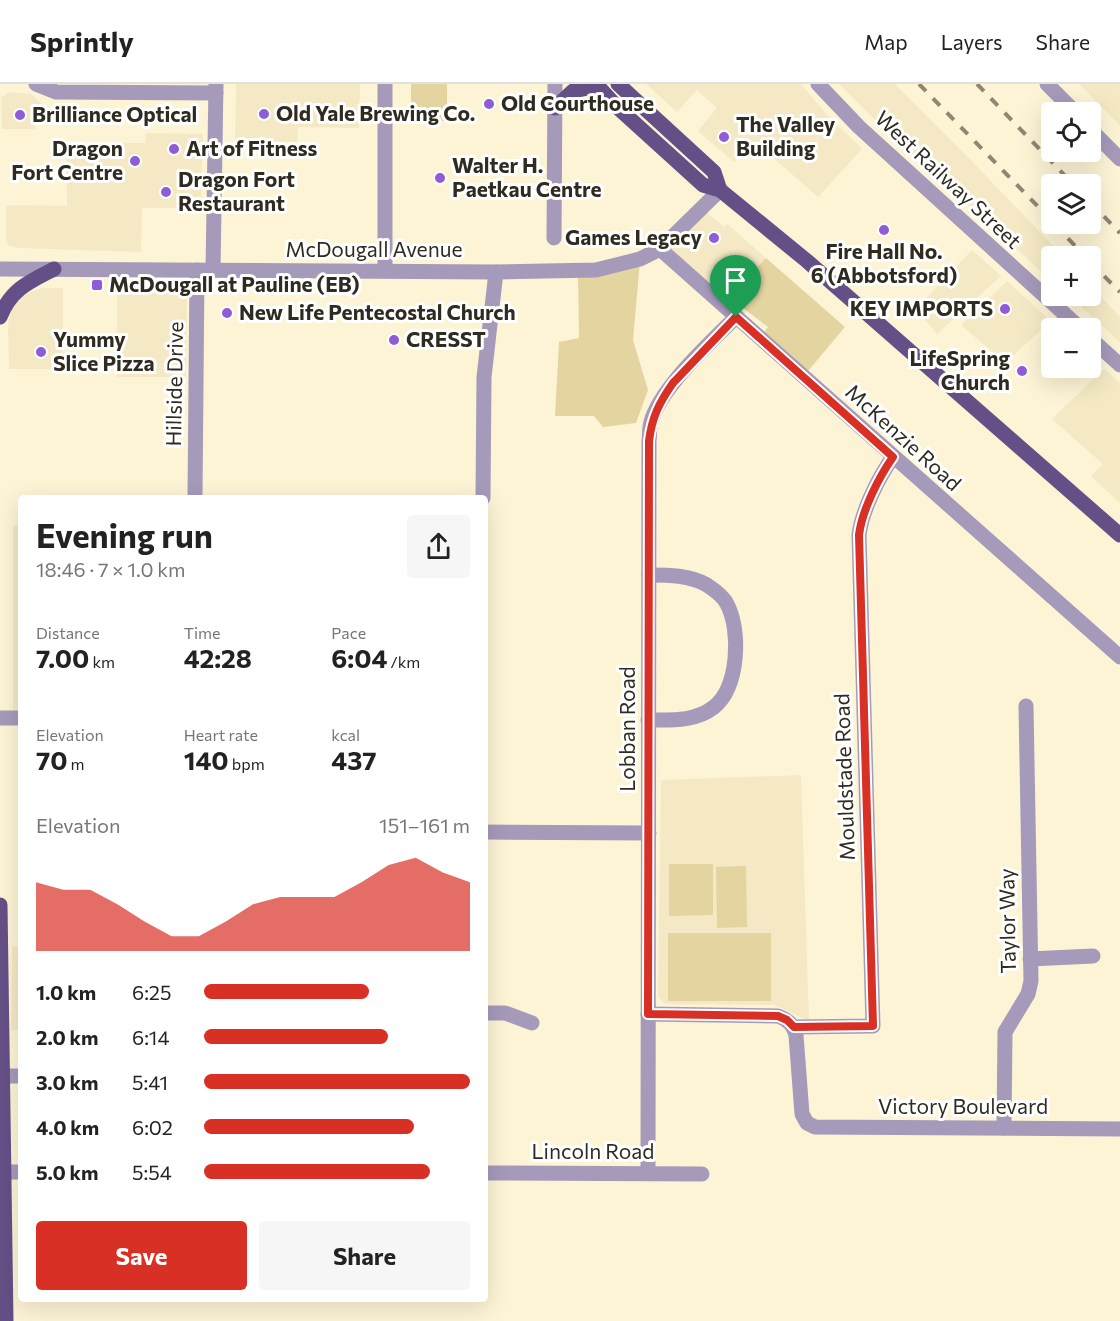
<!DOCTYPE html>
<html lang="en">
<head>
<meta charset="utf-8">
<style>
	:root { --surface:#fff; --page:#f6f6f6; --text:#222; --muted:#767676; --line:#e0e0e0; --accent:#d93025 }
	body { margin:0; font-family:Commissioner,sans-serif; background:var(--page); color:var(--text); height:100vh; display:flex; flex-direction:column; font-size:22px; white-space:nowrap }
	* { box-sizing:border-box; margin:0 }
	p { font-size:20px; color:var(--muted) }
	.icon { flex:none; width:33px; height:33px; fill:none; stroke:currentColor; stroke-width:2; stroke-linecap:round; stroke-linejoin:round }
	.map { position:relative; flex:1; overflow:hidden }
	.drawer { position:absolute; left:18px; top:411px; width:470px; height:807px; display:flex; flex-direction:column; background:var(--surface); border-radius:6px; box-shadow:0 6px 24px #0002 }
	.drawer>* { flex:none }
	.controls { position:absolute; left:1041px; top:18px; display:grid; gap:12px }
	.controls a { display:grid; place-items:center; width:60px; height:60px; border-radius:6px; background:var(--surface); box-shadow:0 6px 24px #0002; font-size:30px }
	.pin { position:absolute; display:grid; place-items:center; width:51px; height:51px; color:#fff; margin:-62px -26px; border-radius:50% 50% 50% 0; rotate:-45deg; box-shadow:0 0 6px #0007 }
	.pin .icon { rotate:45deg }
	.round { display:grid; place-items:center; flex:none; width:63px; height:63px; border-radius:6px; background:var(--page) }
	.summary { display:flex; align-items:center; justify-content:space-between; height:102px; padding:0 18px }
	h1 { font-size:33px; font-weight:700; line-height:45px }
	.stats { display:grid; grid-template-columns:repeat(3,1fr); gap:9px; height:102px; padding:6px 18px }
	.stats div { display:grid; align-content:center }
	.stats b { font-size:26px; font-weight:700 }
	.stats small { font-size:16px; font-weight:400 }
	.stats p { font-size:16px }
	.chart { height:168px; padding:12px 18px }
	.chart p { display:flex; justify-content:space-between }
	.chart svg { width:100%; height:108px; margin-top:6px; fill:var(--accent); opacity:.7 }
	.cta { display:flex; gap:12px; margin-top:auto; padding:12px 18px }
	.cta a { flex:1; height:69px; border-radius:6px; background:var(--accent); color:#fff; font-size:24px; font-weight:700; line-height:69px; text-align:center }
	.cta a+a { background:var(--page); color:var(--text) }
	ul { padding:0 18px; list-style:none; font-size:20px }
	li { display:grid; grid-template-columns:96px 72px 1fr; align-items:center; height:45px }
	li i { height:15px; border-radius:8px; background:var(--accent) }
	header { display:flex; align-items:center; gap:36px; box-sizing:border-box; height:84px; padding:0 30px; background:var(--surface); border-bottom:2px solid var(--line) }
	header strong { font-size:28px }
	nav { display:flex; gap:33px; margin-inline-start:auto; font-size:21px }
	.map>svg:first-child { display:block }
</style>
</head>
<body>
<header>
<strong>Sprintly</strong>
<nav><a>Map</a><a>Layers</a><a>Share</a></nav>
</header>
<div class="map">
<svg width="1120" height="1237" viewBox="0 0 1120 1237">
	<rect width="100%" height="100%" fill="#fdf4d6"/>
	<g fill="#f4e9c4">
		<path d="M236,0H360L359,44L298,43L297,58L235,57Z"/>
		<path d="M646,0H801L830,34L862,65L818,113L754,57L734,78L698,47L717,24L697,6L677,28Z"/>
		<path d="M839,0H895L965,70L1063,172H1052L1051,196L899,60Z"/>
		<path d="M1079,0H1120V42L1090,11Z"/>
		<path d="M9,8L31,10L42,20H35V45H2L1,14Z"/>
		<path d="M146,49L203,50L201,124H142L141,168L19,164L10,162L6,158V121L67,122L66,59H145Z"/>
		<path d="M703,125L724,143L727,140L766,174L743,199L734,217L721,218L663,165Z"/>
		<path d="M972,166L1001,192L937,250L916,225Z"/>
		<path d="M1007,197L1051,237L1005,279L961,241Z"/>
		<path d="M1091,202L1120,233V258L1069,212H1090Z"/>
		<path d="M43,204H63V285H9L8,240L12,224L27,209Z"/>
		<path d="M117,205L183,206L187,211L186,293H117Z"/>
		<path d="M1104,285L1120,299V419L1091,392L1103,380L1052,335Z"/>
		<rect x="13" y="442" width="8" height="185"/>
		<path d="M801,691L809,937L775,921L665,920L658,913L661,696Z"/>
		<path d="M12,862L21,863V946H11Z"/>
	</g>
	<g fill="#e3d4a0">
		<rect x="411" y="0" width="36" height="37"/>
		<path d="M766,174L845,243L808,287L764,248L768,243L734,217L743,199Z"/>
		<path d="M640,177L633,256L648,306L636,339L603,343L594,332H555L559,258L579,254L578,189Z"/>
		<path d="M669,780H713V831L669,832Z"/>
		<path d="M746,782L747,843L717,844L716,783Z"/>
		<rect x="668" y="849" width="103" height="68"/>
	</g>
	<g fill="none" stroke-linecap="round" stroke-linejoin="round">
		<g stroke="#a59aba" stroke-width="15">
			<path d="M36,0L56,8L216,9"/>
			<path d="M818,0L859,43L1080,244"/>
			<path d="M1047,0L1075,28"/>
			<path d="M1090,45L1120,75"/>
			<path d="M554,154L555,0"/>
			<path d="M660,165L1120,573"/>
			<path d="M0,185L496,188L596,186L640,175L660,165L720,106"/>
			<path d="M213,186L216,0"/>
			<path d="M385,186V0"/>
			<path d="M1090,254L1120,281"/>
			<path d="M195,414L197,186"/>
			<path d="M483,414L484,293L496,188"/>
			<path d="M0,634H21"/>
			<path d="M648,636C671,636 695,638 714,623C739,603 741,546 727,520C724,513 713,505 707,501C690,491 668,491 649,491"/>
			<path d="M484,748L649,749"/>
			<path d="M1030,875L1093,872"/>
			<path d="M484,929H505L532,939"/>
			<path d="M648,930L778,932C788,936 793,940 796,951L802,1030L807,1039L815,1043L1120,1045"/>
			<path d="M794,943L873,942L859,451C862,426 879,393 893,373"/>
			<path d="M2,992H21"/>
			<path d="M1004,1044L1005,948L1028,910L1031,897L1026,622"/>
			<path d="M4,1088H21"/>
			<path d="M484,1089L702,1090"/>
			<path d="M648,1089L649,357C650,351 649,344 651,338C660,304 711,258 736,233"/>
		</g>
		<g stroke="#645086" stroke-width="15">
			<path d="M596,0L617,23L703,101L720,106L807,177L1120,451"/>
			<path d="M618,0L714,88L720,106"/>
			<path d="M555,24L573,7L598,2"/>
			<path d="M0,233C11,205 29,198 54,185"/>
			<path d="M0,821L6,1237"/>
		</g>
		<g stroke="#8e8774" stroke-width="4" stroke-dasharray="10 10" stroke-linecap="butt">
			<path d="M919,0L1052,137"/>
			<path d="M977,0L1073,100"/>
			<path d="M1090,118L1120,149"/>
			<path d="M1054,140L1085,172"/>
			<path d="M1090,178L1120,208"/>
		</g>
	</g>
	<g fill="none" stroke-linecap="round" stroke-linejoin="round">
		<defs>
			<path id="route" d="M736,233L893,373C879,393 862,426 859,451L873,942L794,943L787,936L778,932L648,930L649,357C652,333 659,319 673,299Z"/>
		</defs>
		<use href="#route" stroke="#fff" stroke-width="12"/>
		<use href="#route" stroke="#d93025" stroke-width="8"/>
	</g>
	<g fill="#8f5cd5" stroke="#fff" stroke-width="2">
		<circle cx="489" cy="20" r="6"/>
		<circle cx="264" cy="30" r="6"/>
		<circle cx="20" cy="31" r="6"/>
		<circle cx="724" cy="53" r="6"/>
		<circle cx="174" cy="65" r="6"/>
		<circle cx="135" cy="77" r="6"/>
		<circle cx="440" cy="94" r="6"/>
		<circle cx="166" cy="108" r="6"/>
		<circle cx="884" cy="146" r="6"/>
		<circle cx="714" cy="154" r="6"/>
		<rect x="91" y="195" width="12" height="12" rx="3"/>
		<circle cx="1005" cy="225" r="6"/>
		<circle cx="227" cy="229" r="6"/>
		<circle cx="394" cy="256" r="6"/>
		<circle cx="41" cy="268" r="6"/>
		<circle cx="1022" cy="287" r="6"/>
	</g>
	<g text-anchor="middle" stroke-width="6" stroke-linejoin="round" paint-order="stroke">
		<g font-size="21" font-weight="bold" fill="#2f2b20" stroke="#fff" text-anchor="start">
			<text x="501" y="27">Old Courthouse</text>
			<text x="276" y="37">Old Yale Brewing Co.</text>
			<text x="32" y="38">Brilliance Optical</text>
			<text x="736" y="48">The Valley<tspan x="736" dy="24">Building</tspan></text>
			<text x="123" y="72" text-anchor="end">Dragon<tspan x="123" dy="24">Fort Centre</tspan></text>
			<text x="186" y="72">Art of Fitness</text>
			<text x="452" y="89">Walter H.<tspan x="452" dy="24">Paetkau Centre</tspan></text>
			<text x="178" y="103">Dragon Fort<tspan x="178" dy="24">Restaurant</tspan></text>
			<text x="702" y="161" text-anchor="end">Games Legacy</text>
			<text x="884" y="175" text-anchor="middle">Fire Hall No.<tspan x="884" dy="24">6 (Abbotsford)</tspan></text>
			<text x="109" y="208">McDougall at Pauline (EB)</text>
			<text x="993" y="232" text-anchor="end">KEY IMPORTS</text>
			<text x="239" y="236">New Life Pentecostal Church</text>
			<text x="53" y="263">Yummy<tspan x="53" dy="24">Slice Pizza</tspan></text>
			<text x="406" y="263">CRESST</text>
			<text x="1010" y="282" text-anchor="end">LifeSpring<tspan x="1010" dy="24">Church</tspan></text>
		</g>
		<g font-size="21" fill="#2f2b20" stroke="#fff">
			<text transform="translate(948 96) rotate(43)" y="7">West Railway Street</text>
			<text x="374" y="173">McDougall Avenue</text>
			<text transform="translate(175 300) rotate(-89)" y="7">Hillside Drive</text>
			<text transform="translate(903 354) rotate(42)" y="7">McKenzie Road</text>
			<text transform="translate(628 645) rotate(-90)" y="7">Lobban Road</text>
			<text transform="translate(845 693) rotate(-92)" y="7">Mouldstade Road</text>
			<text transform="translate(1008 837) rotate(-91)" y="7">Taylor Way</text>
			<text x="963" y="1030">Victory Boulevard</text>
			<text x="593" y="1075">Lincoln Road</text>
		</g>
	</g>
</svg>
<div class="controls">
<a><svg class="icon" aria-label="locate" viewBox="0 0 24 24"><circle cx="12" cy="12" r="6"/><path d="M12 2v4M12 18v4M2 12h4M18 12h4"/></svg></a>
<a><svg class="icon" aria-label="layers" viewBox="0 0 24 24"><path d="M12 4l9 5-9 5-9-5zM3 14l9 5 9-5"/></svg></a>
<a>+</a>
<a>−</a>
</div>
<div class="pin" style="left:736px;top:233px;background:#1e9e55"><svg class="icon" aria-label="arrive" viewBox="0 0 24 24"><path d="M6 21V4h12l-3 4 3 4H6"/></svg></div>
<section class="drawer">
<div class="summary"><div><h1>Evening run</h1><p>18:46 · 7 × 1.0 km</p></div><a class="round"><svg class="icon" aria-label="share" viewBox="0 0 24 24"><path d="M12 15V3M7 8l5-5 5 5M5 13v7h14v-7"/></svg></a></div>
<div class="stats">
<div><p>Distance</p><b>7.00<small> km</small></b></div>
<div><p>Time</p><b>42:28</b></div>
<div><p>Pace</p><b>6:04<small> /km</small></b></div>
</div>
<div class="stats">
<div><p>Elevation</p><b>70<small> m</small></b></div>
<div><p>Heart rate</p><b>140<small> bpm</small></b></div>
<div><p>kcal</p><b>437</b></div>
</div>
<div class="chart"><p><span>Elevation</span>151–161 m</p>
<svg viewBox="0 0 160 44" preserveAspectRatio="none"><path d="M0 44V16L10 19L20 19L30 25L40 32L50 38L60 38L70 32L80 25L90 22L100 22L110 22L120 16L130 9L140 6L150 12L160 16V44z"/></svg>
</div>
<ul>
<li><b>1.0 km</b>6:25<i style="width:62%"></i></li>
<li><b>2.0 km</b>6:14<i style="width:69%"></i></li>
<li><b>3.0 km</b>5:41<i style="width:100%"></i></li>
<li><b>4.0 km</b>6:02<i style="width:79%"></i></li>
<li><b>5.0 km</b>5:54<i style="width:85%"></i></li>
</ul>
<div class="cta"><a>Save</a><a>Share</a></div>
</section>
</div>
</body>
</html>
